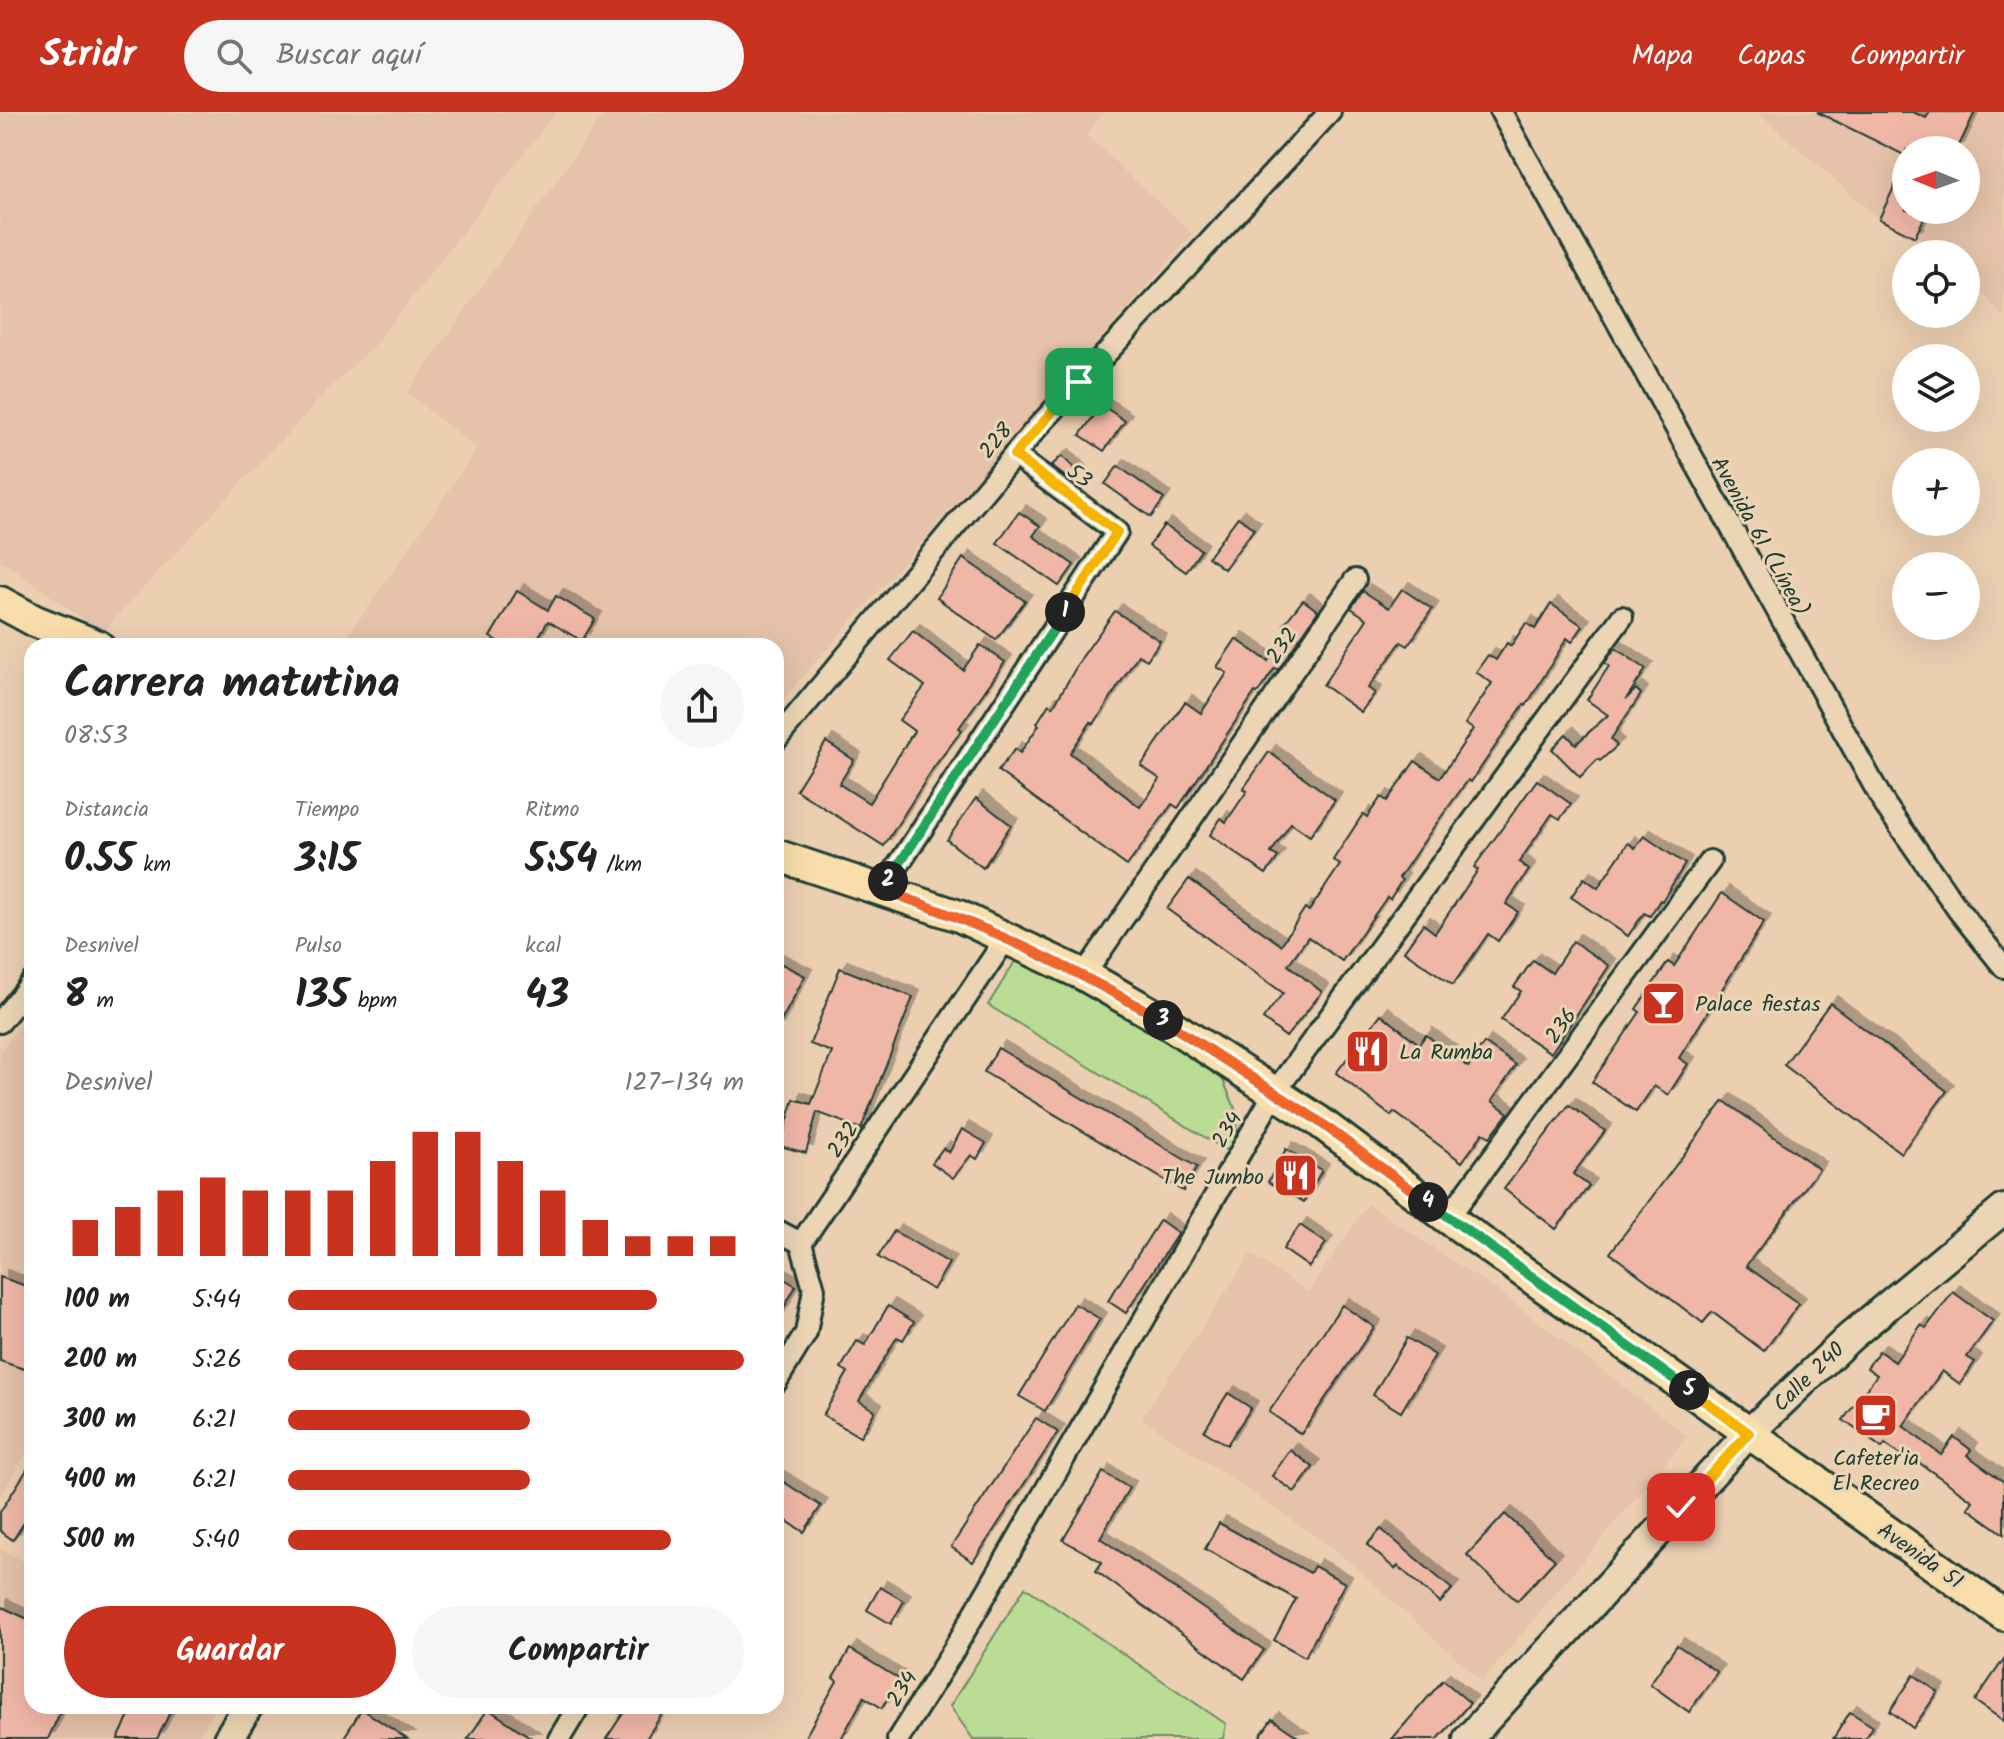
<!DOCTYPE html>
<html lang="es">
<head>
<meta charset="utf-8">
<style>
	:root { --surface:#fff; --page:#f6f6f6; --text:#222; --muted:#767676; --accent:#c8321e }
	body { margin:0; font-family:Kalam,sans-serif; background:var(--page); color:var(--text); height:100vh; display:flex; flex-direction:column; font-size:30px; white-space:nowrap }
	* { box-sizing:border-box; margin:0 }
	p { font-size:26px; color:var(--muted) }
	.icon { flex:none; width:44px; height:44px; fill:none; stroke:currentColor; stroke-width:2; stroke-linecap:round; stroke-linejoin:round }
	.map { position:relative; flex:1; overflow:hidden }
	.panel { position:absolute; left:24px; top:526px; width:760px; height:1076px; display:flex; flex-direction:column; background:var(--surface); border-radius:24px; box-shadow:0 8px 32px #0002 }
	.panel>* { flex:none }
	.needle { width:52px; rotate:271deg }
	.controls { position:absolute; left:1892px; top:24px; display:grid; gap:16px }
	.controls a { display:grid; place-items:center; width:88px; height:88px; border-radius:50%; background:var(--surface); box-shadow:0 8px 32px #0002; font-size:40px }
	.pin { position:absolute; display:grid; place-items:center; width:68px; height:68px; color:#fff; margin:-34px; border-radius:16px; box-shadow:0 4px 12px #0006 }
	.km { position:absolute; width:40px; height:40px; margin:-20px; border-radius:50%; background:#222; color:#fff; font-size:22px; line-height:40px; text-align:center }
	.round { display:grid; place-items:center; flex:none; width:84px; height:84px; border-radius:42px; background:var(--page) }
	.overview { display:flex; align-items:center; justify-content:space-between; height:136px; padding:0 40px }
	h1 { font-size:44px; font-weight:700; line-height:60px }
	.figures { display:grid; grid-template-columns:repeat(3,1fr); gap:12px; height:136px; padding:8px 40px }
	.figures div { display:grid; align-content:center }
	.figures b { font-size:40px; font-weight:700 }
	.figures small { font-size:22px; font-weight:400 }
	.figures p { font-size:22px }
	.chart { height:224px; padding:16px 40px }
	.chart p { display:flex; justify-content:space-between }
	.chart svg { width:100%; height:144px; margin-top:8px; stroke:var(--accent); stroke-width:6 }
	.cta { display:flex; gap:16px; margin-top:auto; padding:16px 40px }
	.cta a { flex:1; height:92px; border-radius:48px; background:var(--accent); color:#fff; font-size:32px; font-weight:700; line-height:92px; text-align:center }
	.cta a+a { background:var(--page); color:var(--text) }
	ul { padding:0 40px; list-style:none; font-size:26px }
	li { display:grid; grid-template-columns:128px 96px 1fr; align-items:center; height:60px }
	li i { height:20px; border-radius:10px; background:var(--accent) }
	header { display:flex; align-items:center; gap:48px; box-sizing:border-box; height:112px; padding:0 40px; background:var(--accent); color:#fff }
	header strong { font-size:38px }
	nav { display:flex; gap:44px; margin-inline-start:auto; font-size:28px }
	.search { width:560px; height:72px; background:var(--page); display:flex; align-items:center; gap:20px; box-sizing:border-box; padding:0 28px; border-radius:44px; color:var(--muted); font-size:30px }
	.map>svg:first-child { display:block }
</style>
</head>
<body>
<header>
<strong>Stridr</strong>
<div class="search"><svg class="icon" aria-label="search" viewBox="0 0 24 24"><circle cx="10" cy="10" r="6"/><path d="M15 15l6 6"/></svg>Buscar aquí</div>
<nav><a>Mapa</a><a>Capas</a><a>Compartir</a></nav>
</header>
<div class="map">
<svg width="2004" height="1627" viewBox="0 0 2004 1627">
	<defs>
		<filter id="shadow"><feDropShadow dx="7" dy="-7" stdDeviation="0" flood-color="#0004"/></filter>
	</defs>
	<rect width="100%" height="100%" fill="#eccfb1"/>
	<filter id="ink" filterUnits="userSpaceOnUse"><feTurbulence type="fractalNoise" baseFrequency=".0125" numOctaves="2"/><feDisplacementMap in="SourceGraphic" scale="16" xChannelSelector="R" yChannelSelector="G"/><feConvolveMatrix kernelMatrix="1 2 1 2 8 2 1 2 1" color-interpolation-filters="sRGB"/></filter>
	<g filter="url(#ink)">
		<g fill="#e5c2a9" fill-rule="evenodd">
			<path d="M0,0H556L378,229L331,275L102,520L0,448Z"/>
			<path d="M605,0H1104L1086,23L1193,122L776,595V534H341L477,337L407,281Z"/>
			<path d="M1757,0H2004V205L1966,162V142H1949L1944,137L1879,107ZM1906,38H1966V98H1906Z"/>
			<path d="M32,897V1332L0,1385V940Z"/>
			<path d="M1368,1092L1502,1182L1688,1324L1482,1569L1332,1435L1141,1306L1251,1142L1308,1180Z"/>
			<path d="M0,1436L32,1454V1594H217L196,1627H0Z"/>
		</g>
		<g fill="#bbdc95" stroke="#6d8c64" stroke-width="2">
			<path d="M1019,843L1177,932L1223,968L1235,996L1237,1019L1229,1040L988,893Z"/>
			<path d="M1025,1475L1226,1612L1223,1627H973L950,1594Z"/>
		</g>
		<g fill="#f0b7a7" stroke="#1f3d34" stroke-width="2" filter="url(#shadow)">
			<path d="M1817,0H1913L1926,6L1930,0H1975L1957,38H1906V44Z"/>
			<path d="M1906,50V98H1928L1915,125L1879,107Z"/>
			<path d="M1102,293L1125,309L1104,339L1080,323Z"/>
			<path d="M1062,344L1079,361L1071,369L1051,354Z"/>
			<path d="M1118,354L1164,387L1151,405L1105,372Z"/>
			<path d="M1019,400L1040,414L1033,424L1074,453L1059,474L997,431Z"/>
			<path d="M1238,405L1254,417L1224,457L1208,445Z"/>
			<path d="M1164,413L1201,438L1186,460L1149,434Z"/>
			<path d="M963,446L1025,489L996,528L937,486Z"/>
			<path d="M1402,477L1432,497L1408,534L1401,530L1368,576L1375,581L1361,600L1323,573L1367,507L1351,496L1363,479L1389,496Z"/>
			<path d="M517,479L548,498L556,484L595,507L582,529L548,509L533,534H506L490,525Z"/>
			<path d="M1303,488L1318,499L1278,558L1275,556L1257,582L1255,580L1178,696L1172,692L1127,754L998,659L1015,637L1020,641L1039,613L1037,611L1049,592L1053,595L1082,545L1115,499L1160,529L1147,548L1138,543L1094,612L1091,610L1070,641L1140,695L1160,667L1141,654L1185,590L1201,601L1227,561L1217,555L1236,527L1268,549L1289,516L1284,512Z"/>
			<path d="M1551,492L1583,514L1572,530L1567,526L1526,594L1524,592L1471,670L1468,668L1433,716L1399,766L1402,768L1390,787L1387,785L1342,849L1308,825L1288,853L1322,880L1286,925L1263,907L1283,881L1167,797L1189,767L1281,833L1305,796L1309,799L1340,753L1333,748L1363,702L1367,705L1381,685L1387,689L1415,649L1440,666L1473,617L1465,612L1492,571L1476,560L1488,543L1496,548L1507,531L1511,534L1526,511L1535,517Z"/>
			<path d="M913,519L963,558L980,533L1005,550L959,616L962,618L934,655L884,734L796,678L826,630L854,648L839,672L869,691L914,619L899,608L925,574L890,548Z"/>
			<path d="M1615,536L1646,557L1626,587L1636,577L1641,582L1611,627L1617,634L1600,649L1598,647L1580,665L1552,637L1566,622L1576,632L1608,603L1587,588L1609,554L1605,551Z"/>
			<path d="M1269,640L1335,688L1310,724L1291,711L1271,741L1278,745L1266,762L1210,723L1221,706L1226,710L1247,679L1243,677Z"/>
			<path d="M1537,668L1571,692L1560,707L1552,702L1519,750L1529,758L1506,792L1518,800L1498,829L1488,822L1453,873L1404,839L1423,812L1435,821L1478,758L1474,755Z"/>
			<path d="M976,686L1011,713L983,756L947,728Z"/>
			<path d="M1644,724L1685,752L1662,789L1660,788L1650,804L1644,801L1628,824L1571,785L1584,766L1598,776L1628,731L1635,736Z"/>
			<path d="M1722,781L1764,810L1679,946L1688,952L1668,983L1654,974L1636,1000L1592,970L1640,900L1636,897L1668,850L1674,854Z"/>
			<path d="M1573,829L1609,854L1551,941L1501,908L1521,879L1514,875L1533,848L1552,861Z"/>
			<path d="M776,849L805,864L776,919Z"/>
			<path d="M840,856L913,885L861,1017L817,1000L806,1041L780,1034L794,987L811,992L832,940L810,932Z"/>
			<path d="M1830,891L1947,979L1901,1041L1784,953Z"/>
			<path d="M1381,902L1419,932L1426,923L1468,955L1484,931L1516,953L1492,989L1508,1001L1490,1025L1483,1021L1462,1050L1394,1000L1391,1004L1336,961Z"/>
			<path d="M998,936L1197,1055L1183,1079L984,960Z"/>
			<path d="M1724,989L1819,1057L1746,1154L1799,1192L1764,1239L1712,1200L1703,1211L1610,1141Z"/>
			<path d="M1569,993L1605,1019L1573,1062L1589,1074L1556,1117L1504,1077Z"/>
			<path d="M962,1017L986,1031L977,1047L971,1043L953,1066L932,1051L943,1036L949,1041Z"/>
			<path d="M1286,1037L1322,1058L1304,1090L1268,1070Z"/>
			<path d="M1160,1108L1178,1121L1126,1201L1108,1189Z"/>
			<path d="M1300,1113L1326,1131L1309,1155L1283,1137Z"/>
			<path d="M894,1119L949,1151L933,1178L878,1145Z"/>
			<path d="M776,1162L796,1174L776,1210Z"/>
			<path d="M0,1165L32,1176V1230L24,1257L0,1249Z"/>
			<path d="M1953,1180L1993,1209L1967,1245L1975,1250L1960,1272L1942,1259L1903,1314L1941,1343L1954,1325L1971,1338L1967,1343L2004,1370V1422L1968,1396L1973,1389L1918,1350L1915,1354L1885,1332L1882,1336L1843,1308L1877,1263L1867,1256L1879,1239L1895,1250L1921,1213L1926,1216Z"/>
			<path d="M1075,1192L1100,1207L1045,1299L1019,1284Z"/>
			<path d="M1342,1193L1374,1215L1301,1322L1269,1300Z"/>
			<path d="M888,1194L914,1210L903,1228L897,1225L859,1289L875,1299L860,1325L823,1303L848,1260L841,1256L857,1229L865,1233Z"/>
			<path d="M1407,1226L1435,1243L1401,1300L1373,1283Z"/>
			<path d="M1228,1281L1251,1296L1227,1333L1204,1319Z"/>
			<path d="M1036,1306L1058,1320L973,1450L951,1435Z"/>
			<path d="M1290,1338L1313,1355L1295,1380L1272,1364Z"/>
			<path d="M32,1350V1398L13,1428L0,1419V1400Z"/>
			<path d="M1103,1360L1129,1376L1100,1426L1264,1538L1244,1567L1096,1459L1102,1450L1063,1428Z"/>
			<path d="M776,1365L821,1394L804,1420L776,1402Z"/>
			<path d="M1505,1402L1555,1448L1517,1489L1467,1443Z"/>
			<path d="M1219,1411L1310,1461L1314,1454L1345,1471L1305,1545L1274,1528L1296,1487L1205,1437Z"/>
			<path d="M1381,1417L1452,1477L1440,1491L1398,1454L1395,1457L1367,1433Z"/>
			<path d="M880,1475L904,1489L891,1512L867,1498Z"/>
			<path d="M0,1494L32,1509V1594H63L48,1627H0Z"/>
			<path d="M1677,1533L1717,1560L1689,1600L1650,1572Z"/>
			<path d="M850,1537L899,1567L882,1596L864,1585L841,1627H804L837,1569L833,1566Z"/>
			<path d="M2004,1547V1609L1975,1589Z"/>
			<path d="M1914,1563L1938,1580L1913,1616L1890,1599Z"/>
			<path d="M1443,1568L1470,1591L1438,1627H1392Z"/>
			<path d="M134,1594H173L157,1627H118Z"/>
			<path d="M628,1594H667L646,1627H606Z"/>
			<path d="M362,1597L407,1627H343Z"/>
			<path d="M488,1597L533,1627H468Z"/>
			<path d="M1850,1600L1872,1614L1865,1627H1833Z"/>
			<path d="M1272,1607L1301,1627H1258Z"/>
		</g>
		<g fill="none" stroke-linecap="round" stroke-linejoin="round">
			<defs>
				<g id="street">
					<path d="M1501,0L1885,693L1959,799L2004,855"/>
					<path d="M776,628L1036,317L1330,0"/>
					<path d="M882,778L1117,420L1014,343"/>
					<path d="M1084,863L1355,468"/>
					<path d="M0,910L32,870"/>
					<path d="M1448,1106L1710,749"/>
					<path d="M776,1118L801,1131"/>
					<path d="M801,1131L1007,825"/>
					<path d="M776,1270L806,1221L814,1177L801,1131"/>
					<path d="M559,1627L579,1594"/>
					<path d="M898,1627L953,1539L1275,980L1622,505"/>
				</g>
				<g id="secondary">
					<path d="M228,1627L248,1594"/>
					<path d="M1468,1627L1749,1321L1850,1225L2004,1097"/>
				</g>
				<g id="primary">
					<path d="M0,490L35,509L98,534"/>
					<path d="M776,743L959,804L1084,863L1163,908L1317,1008L1448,1106L2004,1503"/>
				</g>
			</defs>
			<use href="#street" stroke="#1f3d34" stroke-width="26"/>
			<use href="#secondary" stroke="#1f3d34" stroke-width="34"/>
			<use href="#primary" stroke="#1f3d34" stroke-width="36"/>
			<use href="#street" stroke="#ebd5b4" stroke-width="20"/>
			<use href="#secondary" stroke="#ebd5b4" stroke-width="28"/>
			<use href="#primary" stroke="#f9deab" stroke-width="30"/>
		</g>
	</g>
	<g fill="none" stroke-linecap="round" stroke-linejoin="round" filter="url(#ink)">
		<defs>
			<path id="split-1" d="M1065,500L1117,420L1014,343L1079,270"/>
			<path id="split-2" d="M888,769L1065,500"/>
			<path id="split-3" d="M888,769L882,778C983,811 1071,856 1163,908"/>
			<path id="split-4" d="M1163,908L1317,1008L1428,1090"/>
			<path id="split-5" d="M1428,1090L1689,1278"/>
			<path id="split-6" d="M1681,1395L1749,1321L1689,1278"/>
		</defs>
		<use href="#split-1" stroke="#fff" stroke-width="16"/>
		<use href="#split-2" stroke="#fff" stroke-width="16"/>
		<use href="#split-3" stroke="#fff" stroke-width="16"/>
		<use href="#split-4" stroke="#fff" stroke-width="16"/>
		<use href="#split-5" stroke="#fff" stroke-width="16"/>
		<use href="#split-6" stroke="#fff" stroke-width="16"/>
		<use href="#split-1" stroke="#f5b400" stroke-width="10"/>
		<use href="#split-2" stroke="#22a559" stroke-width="10"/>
		<use href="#split-3" stroke="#f0652b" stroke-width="10"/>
		<use href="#split-4" stroke="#f0652b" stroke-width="10"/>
		<use href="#split-5" stroke="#22a559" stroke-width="10"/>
		<use href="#split-6" stroke="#f5b400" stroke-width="10"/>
	</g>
	<defs>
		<symbol id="bar-square" viewBox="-11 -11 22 22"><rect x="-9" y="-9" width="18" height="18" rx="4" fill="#c8321e" stroke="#ebd5b4"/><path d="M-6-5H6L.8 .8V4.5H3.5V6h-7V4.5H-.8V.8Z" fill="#fff"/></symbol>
		<symbol id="restaurant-square" viewBox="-11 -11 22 22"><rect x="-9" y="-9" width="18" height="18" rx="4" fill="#c8321e" stroke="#ebd5b4"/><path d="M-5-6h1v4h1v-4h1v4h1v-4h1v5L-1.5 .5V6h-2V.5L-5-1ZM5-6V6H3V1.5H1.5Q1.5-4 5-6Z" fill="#fff"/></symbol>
		<symbol id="cafe-square" viewBox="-11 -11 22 22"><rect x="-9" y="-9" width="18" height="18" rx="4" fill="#c8321e" stroke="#ebd5b4"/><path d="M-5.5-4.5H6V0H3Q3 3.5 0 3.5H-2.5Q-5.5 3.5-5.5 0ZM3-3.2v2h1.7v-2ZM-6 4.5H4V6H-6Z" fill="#fff"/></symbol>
	</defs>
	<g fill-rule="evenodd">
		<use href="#bar-square" x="1638" y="866" width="51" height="51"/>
		<use href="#restaurant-square" x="1342" y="914" width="51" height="51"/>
		<use href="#restaurant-square" x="1270" y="1038" width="51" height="51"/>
		<use href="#cafe-square" x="1850" y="1278" width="51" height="51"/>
	</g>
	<g text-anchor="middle" stroke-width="6" stroke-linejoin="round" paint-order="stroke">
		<g font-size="22" fill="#1f3d34" stroke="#ebd5b4">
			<text transform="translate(995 328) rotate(-50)" y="8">228</text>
			<text transform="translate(1080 363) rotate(37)" y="8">53</text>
			<text transform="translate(1761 424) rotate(61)" y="8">Avenida 61 (Línea)</text>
			<text transform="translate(1281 533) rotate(-56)" y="8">232</text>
			<text transform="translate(1560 913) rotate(-54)" y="8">236</text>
			<text transform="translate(1226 1017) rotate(-60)" y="8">234</text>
			<text transform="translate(842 1027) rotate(-56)" y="8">232</text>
			<text transform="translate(1808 1264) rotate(-44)" y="8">Calle 240</text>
			<text transform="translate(1921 1443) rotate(35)" y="8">Avenida 51</text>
			<text transform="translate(901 1576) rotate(-58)" y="8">234</text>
		</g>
		<g font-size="22" fill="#1f3d34" stroke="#ebd5b4" text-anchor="start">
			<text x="1695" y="899">Palace fiestas</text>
			<text x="1399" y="947">La Rumba</text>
			<text x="1264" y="1072" text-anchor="end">The Jumbo</text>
			<text x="1876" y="1353" text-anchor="middle">Cafeter'ia<tspan x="1876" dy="25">El Recreo</tspan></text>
		</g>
	</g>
</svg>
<div class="controls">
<a><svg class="needle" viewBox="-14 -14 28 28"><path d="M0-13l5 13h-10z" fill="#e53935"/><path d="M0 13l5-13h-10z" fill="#767676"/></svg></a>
<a><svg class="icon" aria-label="locate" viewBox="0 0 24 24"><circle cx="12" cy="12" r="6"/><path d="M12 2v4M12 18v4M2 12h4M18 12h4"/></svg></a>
<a><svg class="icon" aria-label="layers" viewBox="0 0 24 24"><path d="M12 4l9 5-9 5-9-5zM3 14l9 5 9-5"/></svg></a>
<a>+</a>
<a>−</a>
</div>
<div class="pin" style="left:1079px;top:270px;background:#1e9e55"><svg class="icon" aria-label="arrive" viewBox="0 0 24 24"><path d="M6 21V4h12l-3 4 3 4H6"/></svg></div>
<div class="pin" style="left:1681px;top:1395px;background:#d93025"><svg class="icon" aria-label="check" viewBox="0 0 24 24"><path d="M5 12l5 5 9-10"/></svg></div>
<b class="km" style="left:1065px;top:500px">1</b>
<b class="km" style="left:888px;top:769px">2</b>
<b class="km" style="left:1163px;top:908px">3</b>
<b class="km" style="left:1428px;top:1090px">4</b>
<b class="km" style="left:1689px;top:1278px">5</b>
<section class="panel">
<div class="overview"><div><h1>Carrera matutina</h1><p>08:53</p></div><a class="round"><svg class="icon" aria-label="share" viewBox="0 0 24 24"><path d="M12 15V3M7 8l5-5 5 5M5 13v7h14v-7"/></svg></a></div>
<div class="figures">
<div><p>Distancia</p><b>0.55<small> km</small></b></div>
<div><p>Tiempo</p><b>3:15</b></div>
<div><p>Ritmo</p><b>5:54<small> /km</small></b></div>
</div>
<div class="figures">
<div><p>Desnivel</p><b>8<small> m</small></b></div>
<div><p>Pulso</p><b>135<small> bpm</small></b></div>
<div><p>kcal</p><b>43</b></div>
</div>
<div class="chart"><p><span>Desnivel</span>127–134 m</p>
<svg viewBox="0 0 160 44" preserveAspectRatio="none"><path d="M5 44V33M15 44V29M25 44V24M35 44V20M45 44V24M55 44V24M65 44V24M75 44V15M85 44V6M95 44V6M105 44V15M115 44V24M125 44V33M135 44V38M145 44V38M155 44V38"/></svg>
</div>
<ul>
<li><b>100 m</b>5:44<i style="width:81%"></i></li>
<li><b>200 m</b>5:26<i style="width:100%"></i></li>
<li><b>300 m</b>6:21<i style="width:53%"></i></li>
<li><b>400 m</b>6:21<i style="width:53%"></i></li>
<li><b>500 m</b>5:40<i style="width:84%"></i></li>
</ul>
<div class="cta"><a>Guardar</a><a>Compartir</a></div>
</section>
</div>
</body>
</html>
